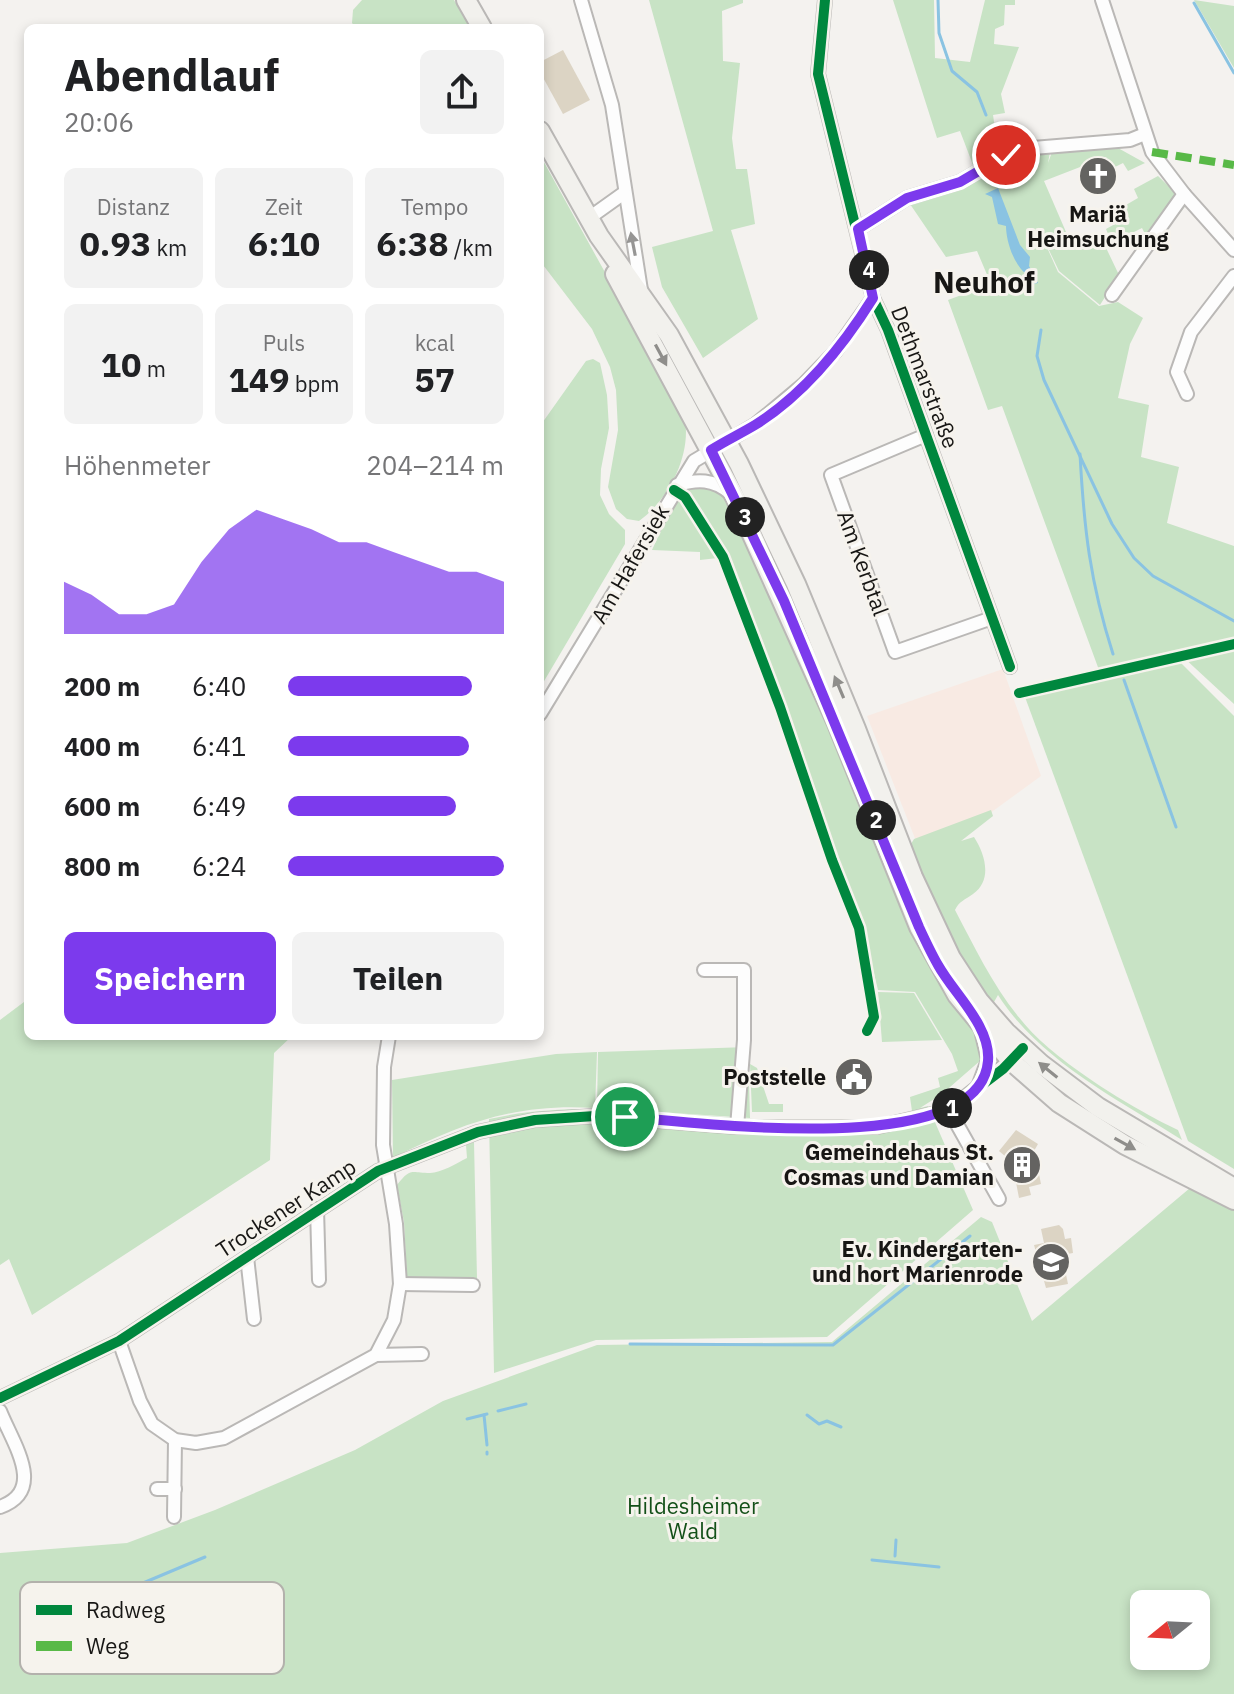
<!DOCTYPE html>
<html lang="de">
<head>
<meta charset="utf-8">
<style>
	:root { --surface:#fff; --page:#f2f2f2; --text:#202124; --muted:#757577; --accent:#7c3aed }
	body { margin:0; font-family:"IBM Plex Sans",sans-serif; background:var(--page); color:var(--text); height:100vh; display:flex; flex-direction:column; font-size:30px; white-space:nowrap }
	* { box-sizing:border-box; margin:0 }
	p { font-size:26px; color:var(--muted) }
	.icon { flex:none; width:44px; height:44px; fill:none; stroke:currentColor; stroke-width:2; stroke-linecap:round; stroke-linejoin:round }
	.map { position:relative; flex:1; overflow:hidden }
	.details { position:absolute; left:24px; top:24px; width:520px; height:1016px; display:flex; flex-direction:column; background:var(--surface); border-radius:12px; box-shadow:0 4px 12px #0003 }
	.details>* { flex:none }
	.needle { width:52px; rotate:252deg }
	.buttons { position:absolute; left:1130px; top:1590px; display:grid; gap:16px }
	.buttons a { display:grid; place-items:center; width:80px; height:80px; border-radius:12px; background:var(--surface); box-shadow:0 4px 12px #0003; font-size:40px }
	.pin { position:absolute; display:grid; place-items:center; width:68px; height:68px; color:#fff; margin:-34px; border:4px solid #fff; border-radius:50%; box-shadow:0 2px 8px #0007 }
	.km { position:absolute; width:40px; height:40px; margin:-20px; border-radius:50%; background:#222; color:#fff; font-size:22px; line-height:40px; text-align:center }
	.round { display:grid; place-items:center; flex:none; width:84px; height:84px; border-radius:12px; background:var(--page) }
	.summary { display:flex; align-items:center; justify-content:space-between; height:136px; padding:0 40px }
	h1 { font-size:44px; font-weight:700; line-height:60px }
	.stats { display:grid; grid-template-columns:repeat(3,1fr); gap:12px; height:136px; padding:8px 40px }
	.stats div { display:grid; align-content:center; border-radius:12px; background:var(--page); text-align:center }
	.stats b { font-size:34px; font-weight:700 }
	.stats small { font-size:22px; font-weight:400 }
	.stats p { font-size:22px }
	.chart { height:224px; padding:16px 40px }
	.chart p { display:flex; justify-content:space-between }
	.chart svg { width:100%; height:144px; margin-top:8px; fill:var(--accent); opacity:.7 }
	.cta { display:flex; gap:16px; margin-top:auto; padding:16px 40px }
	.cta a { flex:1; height:92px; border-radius:12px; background:var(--accent); color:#fff; font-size:32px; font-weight:700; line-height:92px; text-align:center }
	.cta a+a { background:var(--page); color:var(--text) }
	ul { padding:0 40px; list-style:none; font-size:26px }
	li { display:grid; grid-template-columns:128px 96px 1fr; align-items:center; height:60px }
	li i { height:20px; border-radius:10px; background:var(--accent) }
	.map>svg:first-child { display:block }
</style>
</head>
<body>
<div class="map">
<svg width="1234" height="1694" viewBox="0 0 1234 1694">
	<rect width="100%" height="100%" fill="#f4f2ef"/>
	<path fill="#f8eae3" d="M1003,669L1041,776L971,827L918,846L867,716Z"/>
	<g fill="#c8e3c5" fill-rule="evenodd">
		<path d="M362,0H454L470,28H356L352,23L353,10Z"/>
		<path d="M649,0H743V3L722,11L723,61L740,63L732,138L736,169H747L755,224L731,230L758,319L703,358L662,287L652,247L713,231Z"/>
		<path d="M893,0H934L935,58L970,62L985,0H1015V5H1005L1004,25L995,29L994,44L1019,47L1001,94L1005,113L993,115L998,150L973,165L960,131L937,138Z"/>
		<path d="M1194,0L1234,6V68Z"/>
		<path d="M1118,148L1145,163L1128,171L1123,163L1113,168L1106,157L1044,181L1066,232L1078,245L1099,233L1119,275L1100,305L1059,271L1037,225L1058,272L1099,306L1118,302L1143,318L1130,344L1118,398L1149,405L1141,457L1179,467L1167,523L1234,546V641L1099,670L1002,406L988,410L948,300L991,284L977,251L946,257L910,204L955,191L1001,163L1050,152L1048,163L1052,152Z"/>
		<path d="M540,155L684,415C693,452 670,499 639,521L627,519L616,509L608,487L618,430L616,390L610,367L592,329L540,261Z"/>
		<path d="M1158,176L1187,204L1152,248L1142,228L1112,243L1106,229L1124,219L1119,209L1138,198L1134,189Z"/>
		<path d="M593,359L600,363L607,395L609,428L601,469L600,495L609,514L625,530V544L540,688V426L586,361Z"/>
		<path d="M696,486L710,488L730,502L961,1009L989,1053L942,1094L920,1108L928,1106L973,1210L827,1337L596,1340L494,1373L489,1119C591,1096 699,1120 802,1121C838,1121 878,1122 912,1111L910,1097L940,1087L938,1078L958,1071L952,1054L915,992L878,990L863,928L836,856L776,677L723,547L684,492Z"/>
		<path d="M681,494L718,558L700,560V552L652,550L673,504Z"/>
		<path d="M1234,646V704L1182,656Z"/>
		<path d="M1176,658L1234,716V1169L1188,1141L1025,697Z"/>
		<path d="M991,810L993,816L961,841L974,837C985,854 993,880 973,894C965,900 959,901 955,910C975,948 994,988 1022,1021C1054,1061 1132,1108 1178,1130L1182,1140C1117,1099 1040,1061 998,995L990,1009L972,985L908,849L914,839Z"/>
		<path d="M878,992L914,993L942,1040L882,1042Z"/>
		<path d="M28,999V1036H292L274,1053L270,1160L32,1315L9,1259L0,1265V1020Z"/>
		<path d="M748,1047L750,1118L597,1108L598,1052Z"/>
		<path d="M597,1052L595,1108C517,1103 462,1123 393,1158L392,1080L556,1054Z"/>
		<path d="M750,1064L757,1068L769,1104H783V1112H752Z"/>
		<path d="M474,1142L477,1278H407L404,1222L397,1185C411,1167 411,1173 430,1173C441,1173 457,1163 467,1158L466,1145Z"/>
		<path d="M1190,1188L1234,1210V1694H0V1553L127,1543L215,1510L355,1450L443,1401L597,1345L832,1342L981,1217L992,1222L1032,1321ZM1144,1604H1196V1656H1144Z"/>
	</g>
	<path fill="#8ac3e2" d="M998,188L1020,245L1030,257L1029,266L1038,283L1034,284L1030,276C1015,269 1006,242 1006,226L998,224L992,197L985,194Z"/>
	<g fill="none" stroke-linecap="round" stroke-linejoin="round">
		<g stroke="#8ac3e2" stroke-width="3">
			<path d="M938,0L939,33L952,71L977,92L986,115"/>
			<path d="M1194,3L1234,73"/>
			<path d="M1027,281L1030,276"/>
			<path d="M1041,330L1037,356L1044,380L1112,524L1134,558L1153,576L1234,621"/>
			<path d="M1080,454C1084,529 1090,582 1113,654"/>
			<path d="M1124,680L1176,827"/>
			<path d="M630,1344L833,1345L970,1236"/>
			<path d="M498,1411L526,1404"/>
			<path d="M484,1415L487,1445"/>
			<path d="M807,1415L819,1424L827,1421L841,1427"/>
			<path d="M467,1419L487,1414"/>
			<path d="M487,1452V1454"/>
			<path d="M895,1556L896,1540"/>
			<path d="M872,1560L939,1567"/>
			<path d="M54,1603L124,1591L205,1557"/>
		</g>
	</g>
	<g fill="#dcd4c4">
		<path d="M563,50L590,100L563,114L540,72V62Z"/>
		<path d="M1107,160L1117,180L1090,193L1081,174Z"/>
		<path d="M1016,1130L1038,1144L1030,1158L1032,1170L1038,1169L1041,1184L1029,1187L1031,1195L1019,1198L1012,1162L999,1151Z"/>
		<path d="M1059,1225L1063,1229L1065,1239L1071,1238L1073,1253L1062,1255L1068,1284L1046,1288L1034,1245L1044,1243L1041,1229Z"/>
	</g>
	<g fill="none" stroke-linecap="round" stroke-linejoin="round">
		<defs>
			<g id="minor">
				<path d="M581,0L612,105L641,290"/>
				<path d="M825,0L818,74L873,298L888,330L1010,667"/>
				<path d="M1102,0L1152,152L1184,194L1234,250"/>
				<path d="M589,218L624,193"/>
				<path d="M858,229L907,198L960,182L1006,155L1033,148L1130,140L1145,134"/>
				<path d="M1112,295L1184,194"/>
				<path d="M1187,394L1177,372L1191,332L1234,276"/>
				<path d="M926,435L831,475L895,652L992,618"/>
				<path d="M677,485C698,479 713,479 730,493"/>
				<path d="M540,714L694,461L756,424L803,385L835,352L873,298"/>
				<path d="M704,970H744V1040L737,1127"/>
				<path d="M979,1084L988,1060L981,1030"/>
				<path d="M949,1110L999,1199"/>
				<path d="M317,1209L319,1280"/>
				<path d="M247,1257L254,1319"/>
				<path d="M400,1284L473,1285"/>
				<path d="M119,1341L140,1401L152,1424L175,1440L196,1443L224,1438L376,1355L394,1320L400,1284L396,1224L383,1145L384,1067L389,1036"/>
				<path d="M376,1355L422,1354"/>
				<path d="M0,1398L119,1341L378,1171L478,1132L535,1120L595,1116L737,1127H877L949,1110L1015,1057"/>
				<path d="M0,1411C13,1444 47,1490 0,1507"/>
				<path d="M157,1489H175"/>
				<path d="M174,1517L175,1440"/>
			</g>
			<g id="secondary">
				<path d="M466,0L482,28"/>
				<path d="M540,131L599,236L669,335L739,464L796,584L856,729L913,877L951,958L979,1001L1006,1032L1041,1064L1098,1107L1234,1188"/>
				<path d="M615,274L735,497L836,721L919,927L957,995L1011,1061L1059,1103L1125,1145L1234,1200"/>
			</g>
		</defs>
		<use href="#minor" stroke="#bab8b6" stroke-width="16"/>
		<use href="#secondary" stroke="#bab8b6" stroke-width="22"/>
		<use href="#minor" stroke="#fdfdfd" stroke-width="12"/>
		<use href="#secondary" stroke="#f2f1ed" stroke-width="18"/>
		<path stroke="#58b947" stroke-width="8" stroke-dasharray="16 8" stroke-linecap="butt" d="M1152,152L1234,165"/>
		<defs>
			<g id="cycleway">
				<path d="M825,0L818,74L873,298L888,330L1010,667"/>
				<path d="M674,490L685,497L723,557L780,707L832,860L859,928L874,1017L867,1031"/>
				<path d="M1019,693L1234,644"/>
				<path d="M0,1398L119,1341L378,1171L478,1132L535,1120L595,1116L737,1127H877L949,1110L1003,1069L1023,1048"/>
			</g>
		</defs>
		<use href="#cycleway" stroke="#f6f3ed" stroke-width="15"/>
		<use href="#cycleway" stroke="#00873e" stroke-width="10"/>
	</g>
	<defs><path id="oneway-solid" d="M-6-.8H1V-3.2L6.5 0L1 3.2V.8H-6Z" transform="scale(2)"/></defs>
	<use fill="#969594" href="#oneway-solid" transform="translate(633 244) rotate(-101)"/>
	<g fill="#8f8e8b">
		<use href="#oneway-solid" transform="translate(661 355) rotate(62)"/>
		<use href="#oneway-solid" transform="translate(839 687) rotate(-113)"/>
		<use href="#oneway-solid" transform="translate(1048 1070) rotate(-141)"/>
		<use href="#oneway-solid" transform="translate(1125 1144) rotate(29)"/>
	</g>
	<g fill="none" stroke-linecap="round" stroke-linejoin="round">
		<defs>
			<path id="route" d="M625,1117C693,1121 980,1162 988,1061C991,1026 954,994 938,965C931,953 925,940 919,927L784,601L711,450C725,441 740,434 755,425C803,395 843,346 873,298L858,229L907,198L960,182L1006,155"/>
		</defs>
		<use href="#route" stroke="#fff" stroke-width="16"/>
		<use href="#route" stroke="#7c3aed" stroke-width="10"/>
	</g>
	<defs>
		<symbol id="church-disc" viewBox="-11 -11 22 22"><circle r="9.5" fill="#646361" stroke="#f6f3ed"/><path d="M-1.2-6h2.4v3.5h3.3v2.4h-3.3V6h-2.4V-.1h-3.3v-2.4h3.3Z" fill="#fff"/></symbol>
		<symbol id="civic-disc" viewBox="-11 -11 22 22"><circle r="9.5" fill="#646361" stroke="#f6f3ed"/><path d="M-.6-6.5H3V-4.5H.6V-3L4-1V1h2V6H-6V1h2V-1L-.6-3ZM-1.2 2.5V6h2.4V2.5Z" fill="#fff"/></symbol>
		<symbol id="building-disc" viewBox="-11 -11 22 22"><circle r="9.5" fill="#646361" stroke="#f6f3ed"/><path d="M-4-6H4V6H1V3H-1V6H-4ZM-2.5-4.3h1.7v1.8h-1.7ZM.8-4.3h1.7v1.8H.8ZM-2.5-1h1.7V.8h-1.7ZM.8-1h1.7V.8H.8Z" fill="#fff"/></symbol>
		<symbol id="school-disc" viewBox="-11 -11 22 22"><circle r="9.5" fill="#646361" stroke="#f6f3ed"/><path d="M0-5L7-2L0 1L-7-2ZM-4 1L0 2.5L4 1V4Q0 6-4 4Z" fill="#fff"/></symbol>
	</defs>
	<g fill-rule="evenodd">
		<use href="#church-disc" x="1076" y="154" width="44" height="44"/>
		<use href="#civic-disc" x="832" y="1055" width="44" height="44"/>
		<use href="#building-disc" x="1000" y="1143" width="44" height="44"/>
		<use href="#school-disc" x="1029" y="1240" width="44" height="44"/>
	</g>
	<g text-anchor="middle" stroke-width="6" stroke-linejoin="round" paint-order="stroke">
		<g font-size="22" font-weight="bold" fill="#171614" stroke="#f6f3ed" text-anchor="end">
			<text x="1098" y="222" text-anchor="middle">Mariä<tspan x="1098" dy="25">Heimsuchung</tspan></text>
			<text x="826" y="1085">Poststelle</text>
			<text x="994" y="1160">Gemeindehaus St.<tspan x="994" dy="25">Cosmas und Damian</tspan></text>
			<text x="1023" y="1257">Ev. Kindergarten-<tspan x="1023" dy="25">und hort Marienrode</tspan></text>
		</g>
		<g font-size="22" fill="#171614" stroke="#f6f3ed">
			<text transform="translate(925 377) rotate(69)" y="8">Dethmarstraße</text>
			<text transform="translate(863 563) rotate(70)" y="8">Am Kerbtal</text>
			<text transform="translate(630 564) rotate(-60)" y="8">Am Hafersiek</text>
			<text transform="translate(286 1208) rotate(-33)" y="8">Trockener Kamp</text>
		</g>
		<g font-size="22" fill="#135018" stroke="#f6f3ed">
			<text x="693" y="1514">Hildesheimer<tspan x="693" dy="25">Wald</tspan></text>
		</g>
		<g font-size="30" font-weight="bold" fill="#171614" stroke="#f6f3ed">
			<text x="984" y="293">Neuhof</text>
		</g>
	</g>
	<rect x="20" y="1582" width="264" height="92" rx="12" fill="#f6f3ed" stroke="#b3b1ac" stroke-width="2"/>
	<rect x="36" y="1605" width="36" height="10" fill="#00873e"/>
	<rect x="36" y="1641" width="36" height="10" fill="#58b947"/>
	<g font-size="22" fill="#171614">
		<text x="86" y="1618">Radweg</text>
		<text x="86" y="1654">Weg</text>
	</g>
</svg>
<div class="buttons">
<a><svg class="needle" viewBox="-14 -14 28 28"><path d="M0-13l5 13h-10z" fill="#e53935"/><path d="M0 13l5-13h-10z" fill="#757577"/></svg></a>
</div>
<div class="pin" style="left:625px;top:1117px;background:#1e9e55"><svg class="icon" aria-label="arrive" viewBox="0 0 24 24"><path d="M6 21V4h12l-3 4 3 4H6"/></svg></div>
<div class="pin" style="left:1006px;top:155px;background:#d93025"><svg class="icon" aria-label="check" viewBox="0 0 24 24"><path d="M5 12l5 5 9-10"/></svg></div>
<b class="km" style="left:952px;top:1108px">1</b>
<b class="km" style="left:876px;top:820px">2</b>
<b class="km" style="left:745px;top:517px">3</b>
<b class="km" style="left:869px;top:270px">4</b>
<section class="details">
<div class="summary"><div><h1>Abendlauf</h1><p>20:06</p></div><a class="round"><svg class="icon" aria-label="share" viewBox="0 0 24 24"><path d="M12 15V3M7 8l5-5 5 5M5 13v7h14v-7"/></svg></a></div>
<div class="stats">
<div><p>Distanz</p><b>0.93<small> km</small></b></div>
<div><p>Zeit</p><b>6:10</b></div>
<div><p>Tempo</p><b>6:38<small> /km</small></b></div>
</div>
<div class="stats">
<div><b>10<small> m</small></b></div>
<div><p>Puls</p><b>149<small> bpm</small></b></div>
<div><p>kcal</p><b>57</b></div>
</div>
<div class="chart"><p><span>Höhenmeter</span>204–214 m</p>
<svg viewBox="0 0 160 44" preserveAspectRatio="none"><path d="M0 44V28L10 32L20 38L30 38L40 35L50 22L60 12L70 6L80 9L90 12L100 16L110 16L120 19L130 22L140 25L150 25L160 28V44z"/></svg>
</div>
<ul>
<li><b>200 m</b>6:40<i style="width:85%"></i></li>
<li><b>400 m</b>6:41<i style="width:84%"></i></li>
<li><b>600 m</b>6:49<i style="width:78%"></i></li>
<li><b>800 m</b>6:24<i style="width:100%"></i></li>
</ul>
<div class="cta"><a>Speichern</a><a>Teilen</a></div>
</section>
</div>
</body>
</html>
